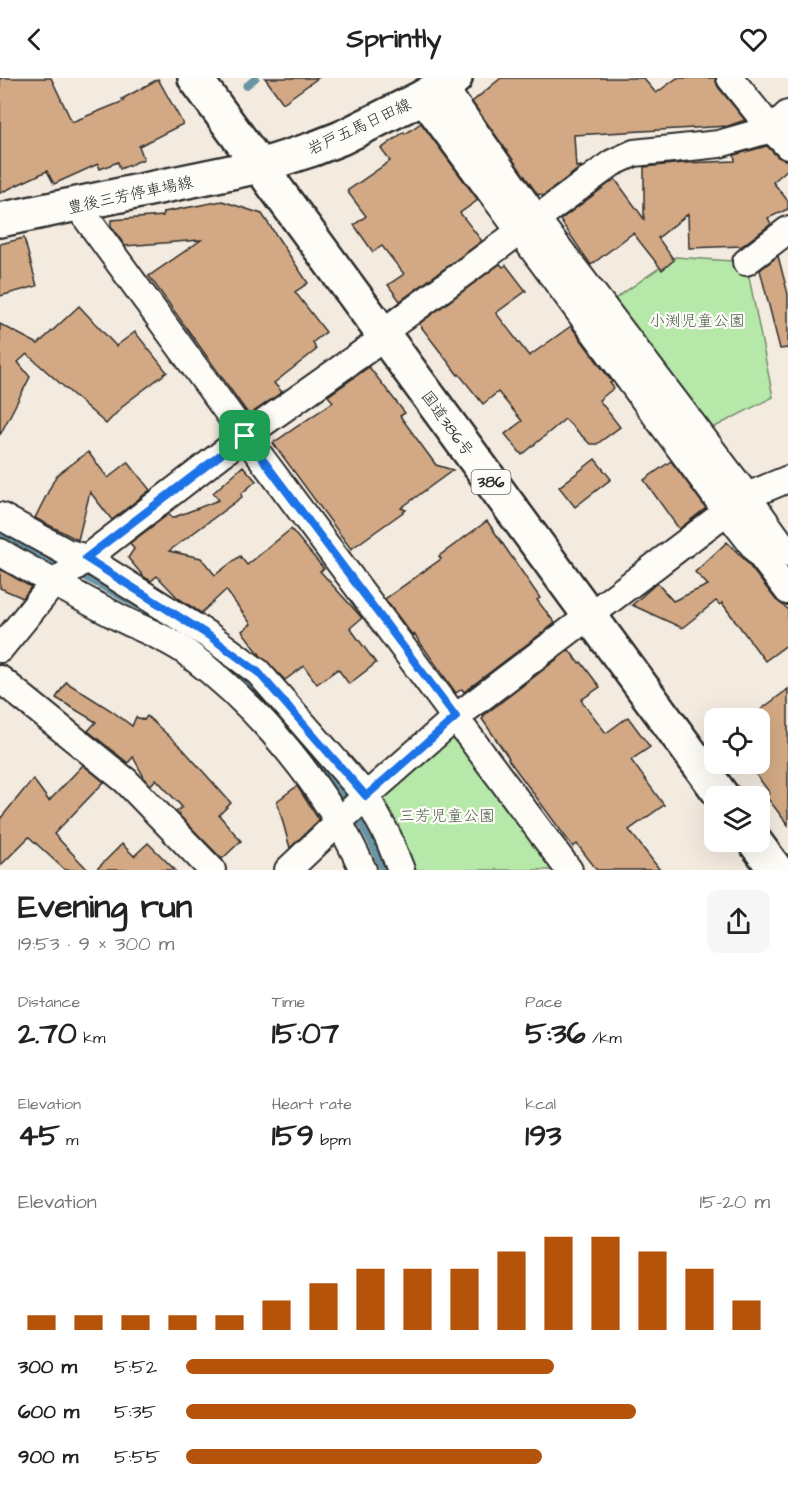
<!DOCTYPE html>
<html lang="en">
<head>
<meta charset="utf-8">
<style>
	:root { --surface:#fff; --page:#f6f6f6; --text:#222; --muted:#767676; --accent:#b45309 }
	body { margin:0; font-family:"Architects Daughter","Klee One",sans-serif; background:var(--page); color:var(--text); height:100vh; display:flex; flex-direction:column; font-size:22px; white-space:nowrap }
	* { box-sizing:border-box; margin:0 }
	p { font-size:20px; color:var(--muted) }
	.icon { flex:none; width:33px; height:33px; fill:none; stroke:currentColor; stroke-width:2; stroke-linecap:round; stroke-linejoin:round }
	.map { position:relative; height:792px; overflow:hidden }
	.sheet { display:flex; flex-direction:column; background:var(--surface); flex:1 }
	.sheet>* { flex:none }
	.fabs { position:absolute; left:704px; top:630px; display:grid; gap:12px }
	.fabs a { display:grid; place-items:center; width:66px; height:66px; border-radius:12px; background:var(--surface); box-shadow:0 6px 24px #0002; font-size:30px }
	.pin { position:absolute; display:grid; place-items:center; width:51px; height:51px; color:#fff; margin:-26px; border-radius:12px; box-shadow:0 3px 9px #0006 }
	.round { display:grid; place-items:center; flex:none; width:63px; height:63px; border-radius:12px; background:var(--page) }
	.summary { display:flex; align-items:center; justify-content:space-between; height:102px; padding:0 18px }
	h1 { font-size:33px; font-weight:700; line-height:45px }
	.figures { display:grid; grid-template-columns:repeat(3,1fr); gap:9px; height:102px; padding:6px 18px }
	.figures div { display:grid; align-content:center }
	.figures b { font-size:30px; font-weight:700 }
	.figures small { font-size:16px; font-weight:400 }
	.figures p { font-size:16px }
	.chart { height:168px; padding:12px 18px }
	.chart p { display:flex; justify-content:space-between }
	.chart svg { width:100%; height:108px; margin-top:6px; stroke:var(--accent); stroke-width:6 }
	ul { padding:0 18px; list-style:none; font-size:20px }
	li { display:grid; grid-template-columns:96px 72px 1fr; align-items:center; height:45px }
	li i { height:15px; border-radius:8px; background:var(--accent) }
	header { display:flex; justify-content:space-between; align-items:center; height:78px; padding:0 18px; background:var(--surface); font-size:27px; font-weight:700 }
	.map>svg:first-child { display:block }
</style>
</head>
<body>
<header><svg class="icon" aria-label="back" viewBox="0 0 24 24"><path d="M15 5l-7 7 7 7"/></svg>Sprintly<svg class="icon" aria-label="heart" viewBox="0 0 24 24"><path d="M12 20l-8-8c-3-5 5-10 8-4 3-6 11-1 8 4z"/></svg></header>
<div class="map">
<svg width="788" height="792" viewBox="0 0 788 792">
	<rect width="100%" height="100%" fill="#f4ebe0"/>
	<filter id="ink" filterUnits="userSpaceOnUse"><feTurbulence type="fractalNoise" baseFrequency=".0167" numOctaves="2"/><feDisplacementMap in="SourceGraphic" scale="12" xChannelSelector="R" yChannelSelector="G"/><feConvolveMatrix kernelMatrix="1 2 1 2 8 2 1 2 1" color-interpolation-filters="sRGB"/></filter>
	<g filter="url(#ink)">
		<g fill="#b6e8a9" stroke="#708a6a" stroke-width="1.5">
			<path d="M675,179L746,184L773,319L707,353L609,225Z"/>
			<path d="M455,655L556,792H409L379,725Z"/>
		</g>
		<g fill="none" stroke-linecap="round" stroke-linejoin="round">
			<g stroke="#6995a4" stroke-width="7">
				<path d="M246,8L256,0"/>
				<path d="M0,455L64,489"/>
				<path d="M77,495L149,534"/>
				<path d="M181,554L259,616L280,638"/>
				<path d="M315,678C341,713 368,750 383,792"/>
			</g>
		</g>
		<g fill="#d2a984" stroke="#2b2b2b" stroke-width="1.5">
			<path d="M0,0H51L72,44L124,23L122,21L158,1L183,46L139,68L144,81L120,91L118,84L100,91L98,86L54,106L47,93L0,115Z"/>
			<path d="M265,0H318L283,25Z"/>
			<path d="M501,0H643L656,15L677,0H715L718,9L745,42L728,48L574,57L576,89L582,88L543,118L541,116L538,117L472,24Z"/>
			<path d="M421,45L478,122L460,135L482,163L400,223L388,207L404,196L382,168L373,174L354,147L366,138L347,113L390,83L381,71L404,54L405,56Z"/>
			<path d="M767,68L778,79L788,83V91L773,104L788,123V131L768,140L771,146L742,168L689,170L688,136L658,160L674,182L662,192L633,155L591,187L560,142L615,101L644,141V89L684,85L735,83L734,77Z"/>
			<path d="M222,123L262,136L308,205L295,214L326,254L313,264L316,272L274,305L282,314L249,337L149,198L201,162L125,168L111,148V142L163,138L164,134Z"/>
			<path d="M24,160L37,208L0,218V166Z"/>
			<path d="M778,178L788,216V270L780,271L760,192Z"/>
			<path d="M500,186L503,189L506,187L526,213L496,235L529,278L571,248L612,304L610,305L614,310L599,322L620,349L597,366H590L565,341L522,377L505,356L522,343L498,314L483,326L459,296L458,297L419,246Z"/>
			<path d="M79,228L116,268L135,254L167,294L126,325L106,346L27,276L18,284L30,299L0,357V246L38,266Z"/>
			<path d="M369,289L405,335L400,338L436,387L453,392L401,430L406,432L351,471L273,365L333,324L328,318Z"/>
			<path d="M88,374L108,400L128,384L150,412L112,442L90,414L78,462L35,440L56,398Z"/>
			<path d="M595,381L611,401L575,429L559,409Z"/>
			<path d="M671,383L706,430L679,451L644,402Z"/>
			<path d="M243,388L256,403L241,416L242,419L169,473L201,480L215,497L240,478L247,487L291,451L324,491L320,493L362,540L350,550L376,585L349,606L338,591L317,606L304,588L285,602L261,578L242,553L251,546L226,512L201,535L178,520L157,498L151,503L144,499L128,480L134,471L130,465L169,436L172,440L219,422L213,415Z"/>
			<path d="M487,443L540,520L537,522L555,545L464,614L462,611L456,615L414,556L413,558L385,521L441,481L439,478Z"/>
			<path d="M727,464L744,481L776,522L788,531V566L765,583L722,525L720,527L716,523L682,550L632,527L657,505L673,523L708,507L695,494Z"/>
			<path d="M0,491L31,509L23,520L0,510Z"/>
			<path d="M569,572L579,585L581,584L600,609L581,622L606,655L628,639L650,669L631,682L664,727L629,752L660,792H597L577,766L573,769L508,681L509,680L482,641L484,639L483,638Z"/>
			<path d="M66,604L112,633L132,648L136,639L144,642L147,638L183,671L231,725L219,737L241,763L222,781L176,734L182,729L156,701L151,707L145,701L133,679L128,685L88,653L96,644L56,620Z"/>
			<path d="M788,611V747L766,718L770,715L748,686H759V633Z"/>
			<path d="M83,687L104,704L54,756L88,792H65L29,759L0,788V741L33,701L49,723Z"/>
			<path d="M297,708L319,742L290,770L277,723Z"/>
			<path d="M148,765L175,792H96L122,766L134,778Z"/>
		</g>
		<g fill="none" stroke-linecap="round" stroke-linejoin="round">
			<defs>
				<g id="minor">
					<path d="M730,0L771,51L788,68"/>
					<path d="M445,6L452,21L536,140L747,418L788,475"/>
					<path d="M421,20L727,434L788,513"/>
					<path d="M77,127L245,358L569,792"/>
					<path d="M746,184L788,152"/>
					<path d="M382,255L612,85L634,75L719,66L771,51L788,36"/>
					<path d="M0,438L66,474L86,480L208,557L258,594L366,718L388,759L401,792"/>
					<path d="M0,474C40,498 80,519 120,540C141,551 167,560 186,574C258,628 327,709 363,792"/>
					<path d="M0,571L53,506L245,358L385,259"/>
					<path d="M0,601L126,703L212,792"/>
					<path d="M288,792L366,718L456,639L747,418L788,401"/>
				</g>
				<path id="secondary" d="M0,142L260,88L313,71L341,60L421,20L455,0"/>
				<g id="trunk">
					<path d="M195,0L722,718"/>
					<path d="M755,764L776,792"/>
				</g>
			</defs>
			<use href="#minor" stroke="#2b2b2b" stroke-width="30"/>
			<use href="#secondary" stroke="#2b2b2b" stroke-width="38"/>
			<use href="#trunk" stroke="#2b2b2b" stroke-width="38"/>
			<use href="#minor" stroke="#fdfcf7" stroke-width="26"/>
			<use href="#secondary" stroke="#fdfcf7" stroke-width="33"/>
			<use href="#trunk" stroke="#fdfcf7" stroke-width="33"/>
		</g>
	</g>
	<g fill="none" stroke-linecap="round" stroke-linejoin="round" filter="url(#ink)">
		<defs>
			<path id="route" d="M245,358L456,639L366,718L258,594L208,557L86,480Z"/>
		</defs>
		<use href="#route" stroke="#fff" stroke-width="12"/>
		<use href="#route" stroke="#1a73e8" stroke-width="8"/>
	</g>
	<g text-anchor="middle" stroke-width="4.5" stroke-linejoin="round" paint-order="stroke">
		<rect fill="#fdfcf7" stroke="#6a6a68" stroke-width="1.5" x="471.5" y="392" width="39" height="24" rx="4.5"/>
		<g font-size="15" font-weight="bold" fill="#2b2b2b">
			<text x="491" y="409">386</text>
		</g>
		<g font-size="16" fill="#2b2b2b" stroke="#fdfcf7">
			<text transform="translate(359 48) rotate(-25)" y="6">岩戸五馬日田線</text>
			<text transform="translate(130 116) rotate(-12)" y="6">豊後三芳停車場線</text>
			<text transform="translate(448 345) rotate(54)" y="6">国道386号</text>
		</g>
		<g font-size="16" fill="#4e5a4a" stroke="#fdfcf7">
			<text x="697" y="248">小渕児童公園</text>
			<text x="447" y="743">三芳児童公園</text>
		</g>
	</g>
</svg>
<div class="fabs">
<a><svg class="icon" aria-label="locate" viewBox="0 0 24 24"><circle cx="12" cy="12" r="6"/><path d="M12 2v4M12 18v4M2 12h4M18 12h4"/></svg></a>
<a><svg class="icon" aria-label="layers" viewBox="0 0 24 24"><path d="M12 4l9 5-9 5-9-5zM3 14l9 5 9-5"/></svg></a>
</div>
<div class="pin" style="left:245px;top:358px;background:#1e9e55"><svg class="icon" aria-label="arrive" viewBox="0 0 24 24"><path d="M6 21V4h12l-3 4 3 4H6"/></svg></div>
</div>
<section class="sheet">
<div class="summary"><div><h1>Evening run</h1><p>19:53 · 9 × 300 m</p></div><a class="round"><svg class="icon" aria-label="share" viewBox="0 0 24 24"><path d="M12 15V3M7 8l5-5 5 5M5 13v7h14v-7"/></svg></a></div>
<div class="figures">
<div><p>Distance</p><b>2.70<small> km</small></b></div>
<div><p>Time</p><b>15:07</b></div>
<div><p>Pace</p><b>5:36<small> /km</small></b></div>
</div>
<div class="figures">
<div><p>Elevation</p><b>45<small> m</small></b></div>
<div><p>Heart rate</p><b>159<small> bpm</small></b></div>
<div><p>kcal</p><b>193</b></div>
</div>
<div class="chart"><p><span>Elevation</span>15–20 m</p>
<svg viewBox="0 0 160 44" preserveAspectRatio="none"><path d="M5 44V38M15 44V38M25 44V38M35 44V38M45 44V38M55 44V32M65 44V25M75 44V19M85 44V19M95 44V19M105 44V12M115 44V6M125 44V6M135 44V12M145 44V19M155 44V32"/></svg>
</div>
<ul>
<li><b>300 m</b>5:52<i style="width:63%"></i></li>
<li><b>600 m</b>5:35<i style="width:77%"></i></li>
<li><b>900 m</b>5:55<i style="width:61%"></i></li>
</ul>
</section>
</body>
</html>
